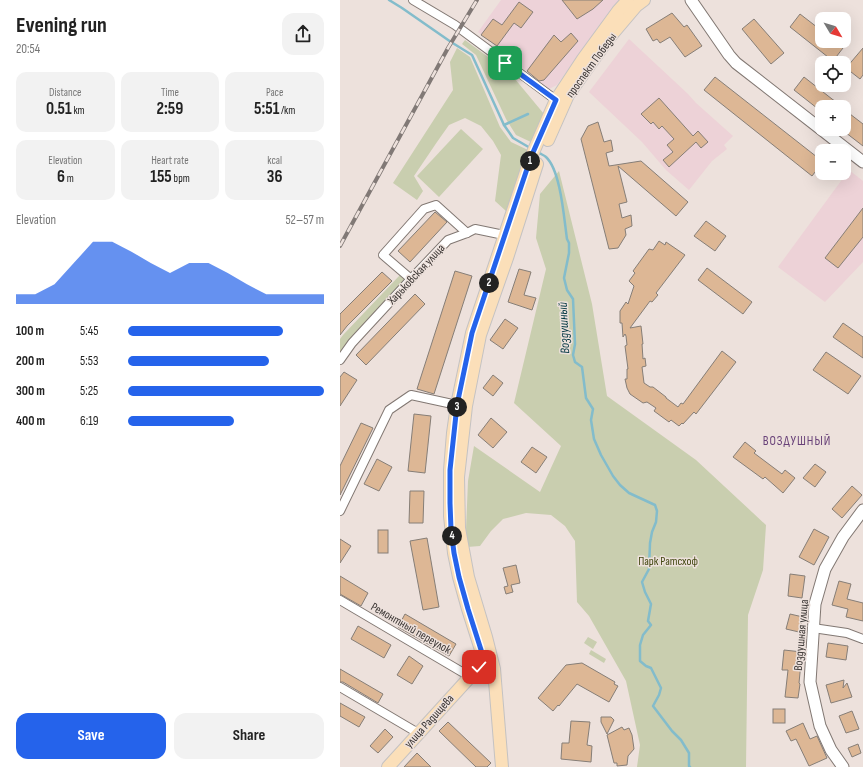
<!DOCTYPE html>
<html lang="en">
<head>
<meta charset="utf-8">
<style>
	:root { --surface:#fff; --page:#f2f2f2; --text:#222; --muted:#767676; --accent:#2563eb }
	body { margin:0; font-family:"Sofia Sans Condensed",sans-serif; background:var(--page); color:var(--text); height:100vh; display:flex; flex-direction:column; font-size:15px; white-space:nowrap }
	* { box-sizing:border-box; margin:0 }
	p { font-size:13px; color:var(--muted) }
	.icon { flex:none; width:22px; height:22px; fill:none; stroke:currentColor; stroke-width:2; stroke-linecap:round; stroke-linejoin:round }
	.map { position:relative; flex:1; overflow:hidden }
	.details { display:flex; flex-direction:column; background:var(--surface); width:340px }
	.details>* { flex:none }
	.needle { width:26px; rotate:128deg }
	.buttons { position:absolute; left:475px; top:12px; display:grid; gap:8px }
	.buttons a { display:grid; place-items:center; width:36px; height:36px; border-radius:8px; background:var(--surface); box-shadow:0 4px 16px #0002; font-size:20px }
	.pin { position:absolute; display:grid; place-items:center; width:34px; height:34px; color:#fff; margin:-17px; border-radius:8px; box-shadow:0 2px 6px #0006 }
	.km { position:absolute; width:20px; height:20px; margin:-10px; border-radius:50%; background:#222; color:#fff; font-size:11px; line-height:20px; text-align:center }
	.round { display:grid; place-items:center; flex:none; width:42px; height:42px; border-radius:12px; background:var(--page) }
	.summary { display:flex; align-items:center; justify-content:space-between; height:68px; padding:0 16px }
	h1 { font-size:22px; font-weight:700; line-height:30px }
	.metrics { display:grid; grid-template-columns:repeat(3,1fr); gap:6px; height:68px; padding:4px 16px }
	.metrics div { display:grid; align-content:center; border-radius:10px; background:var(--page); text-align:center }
	.metrics b { font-size:17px; font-weight:700 }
	.metrics small { font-size:11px; font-weight:400 }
	.metrics p { font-size:11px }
	.chart { height:112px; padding:8px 16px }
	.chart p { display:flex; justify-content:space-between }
	.chart svg { width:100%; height:72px; margin-top:4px; fill:var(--accent); opacity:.7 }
	.primary-button { display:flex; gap:8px; margin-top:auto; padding:8px 16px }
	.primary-button a { flex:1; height:46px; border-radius:12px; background:var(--accent); color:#fff; font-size:16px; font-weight:700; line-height:46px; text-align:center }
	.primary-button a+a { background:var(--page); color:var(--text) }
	ul { padding:0 16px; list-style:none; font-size:13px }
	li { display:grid; grid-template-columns:64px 48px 1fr; align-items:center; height:30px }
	li i { height:10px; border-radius:5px; background:var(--accent) }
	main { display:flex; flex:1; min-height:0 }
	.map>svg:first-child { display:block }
</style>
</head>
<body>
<main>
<section class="details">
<div class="summary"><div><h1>Evening run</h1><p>20:54</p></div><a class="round"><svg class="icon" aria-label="share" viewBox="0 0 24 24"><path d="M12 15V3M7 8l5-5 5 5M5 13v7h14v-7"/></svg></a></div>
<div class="metrics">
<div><p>Distance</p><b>0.51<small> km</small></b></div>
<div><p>Time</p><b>2:59</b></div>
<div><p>Pace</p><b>5:51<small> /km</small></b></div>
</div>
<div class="metrics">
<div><p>Elevation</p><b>6<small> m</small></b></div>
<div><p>Heart rate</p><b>155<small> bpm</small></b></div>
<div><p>kcal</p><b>36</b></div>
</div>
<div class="chart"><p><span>Elevation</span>52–57 m</p>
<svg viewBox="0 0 160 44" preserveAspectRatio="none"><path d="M0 44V38L10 38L20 32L30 19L40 6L50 6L60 12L70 19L80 25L90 19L100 19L110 25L120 32L130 38L140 38L150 38L160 38V44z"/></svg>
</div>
<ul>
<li><b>100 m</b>5:45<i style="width:79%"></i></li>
<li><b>200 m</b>5:53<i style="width:72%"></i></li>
<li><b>300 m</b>5:25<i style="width:100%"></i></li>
<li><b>400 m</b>6:19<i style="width:54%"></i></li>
</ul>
<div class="primary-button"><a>Save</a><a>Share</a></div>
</section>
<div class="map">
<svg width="523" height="767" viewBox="0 0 523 767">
	<rect width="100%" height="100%" fill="#ede1dc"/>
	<path fill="#edd2d8" d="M161,0H280L273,6L217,85L209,89L138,32Z"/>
	<g fill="#edd2d7">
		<path d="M289,39L348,94L356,103L393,136L384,145L387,149L372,161L349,190L326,170L302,142L249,92Z"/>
		<path d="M509,170L523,181V262L485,302L438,267Z"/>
	</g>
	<g fill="#c9ceaf">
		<path d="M125,40L170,73L204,114L193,143L176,135L166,119L136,55L122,44Z"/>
		<path d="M117,48L130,57L160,127L171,142L188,150L166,211L155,201L161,155L153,141L141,126L125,118L109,125L97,142L74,176L83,191L77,200L53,183L113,90L110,62Z"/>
		<path d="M121,129L143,149L99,197L77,176Z"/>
		<path d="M219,171L252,304L267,396L356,460L426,525L423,570L408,615L406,767H297L300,745L286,681L249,616L237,602L235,541L225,526L211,515L186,513L163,519L151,531L140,546L127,547L126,530L128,481L134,446L200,492L221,446L174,403L206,269L196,238L200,194Z"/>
		<path d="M60,275L65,280L0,354V339L3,335Z"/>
		<path d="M248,637L257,642L253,649L244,643Z"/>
		<path d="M251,650L266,659L264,663L249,654Z"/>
	</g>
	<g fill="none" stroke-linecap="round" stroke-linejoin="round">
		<g stroke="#83bccb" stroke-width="2.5">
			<path d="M49,0L62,8L111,42L132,55L164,125L173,138L192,149"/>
			<path d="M164,125L188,114"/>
			<path d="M198,152C200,154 204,155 206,157C221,171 224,219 227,239L229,243V253L224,278L227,290L233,299L235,344L233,355L235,362L242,367L246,398L253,409L251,420L254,439L261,455L273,476L280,485L289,493L315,505L317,511L316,522L312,532L310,543L309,569L302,582L305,592L311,604L308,621L311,625L303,635L300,645V661L306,666L311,668L321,688L319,695L313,706L332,731L341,740L349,753V766L350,767"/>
		</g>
	</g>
	<g fill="#ddb795" stroke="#867e77">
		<path d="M222,0H263L253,9L237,19Z"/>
		<path d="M179,2L193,12L181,28L174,23L157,46L141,35L153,19L162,25Z"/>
		<path d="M332,13L344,27L347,25L362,46L345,57L330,37L320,43L317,39L313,41L306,29Z"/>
		<path d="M460,14L482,31V41H494L503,48L493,61L450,27Z"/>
		<path d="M414,19L444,53L431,64L402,29Z"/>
		<path d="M231,33L238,41L204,80L199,81L187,71L214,35L221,42Z"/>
		<path d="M523,48V75L520,79L506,68Z"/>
		<path d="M375,77L482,161V163L472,176L364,90Z"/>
		<path d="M464,77L492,99L503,107H482V112L454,90Z"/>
		<path d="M319,98L353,136L358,131L368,142L361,148L356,142L329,167L323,160L333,152L327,145L334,139L322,126L319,129L313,122L311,124L301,114Z"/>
		<path d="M510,114L523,124V146L501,129H504V122Z"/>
		<path d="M258,122L264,142L271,140L273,151L266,153L269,166L301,161L348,202L336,216L278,166L287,202L279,204L282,218L291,215L292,226L285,229L286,235L278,248L269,249L241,139L248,126Z"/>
		<path d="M523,208V237L498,268L485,258Z"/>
		<path d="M95,212L107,222L70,262L58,251Z"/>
		<path d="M366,221L386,236L375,251L354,236Z"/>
		<path d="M319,241L325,245L326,242L345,255L316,293L318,295L312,302L310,301L290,328L301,326L303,344H302L303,359L305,358L306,366L302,367L304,383L310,387H313L326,397V398L338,407L341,403L343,404L382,351L396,362L356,414L354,412L343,424L342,423L339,426L331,420L329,422L314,411L316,408L307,402L303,403L290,394L287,388L285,379H287V369H288L285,346L287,345L286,336L285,334L283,337L282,323H280V311L286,302L288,304L294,286L289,281L295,273L293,271L309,249L313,250Z"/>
		<path d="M367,268L412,302L403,314L358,280Z"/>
		<path d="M179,269L191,272L184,295L196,298L192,310L168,302Z"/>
		<path d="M115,271L132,276L94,394L77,389Z"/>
		<path d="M42,272L52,281L7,326L0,335V314Z"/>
		<path d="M75,294L85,304L26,365L16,355Z"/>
		<path d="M165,319L178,328L163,349L150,340Z"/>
		<path d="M503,323L523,337V358L493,337Z"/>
		<path d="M486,352L521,376L508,394L473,370Z"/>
		<path d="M4,372L17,380L0,406V377Z"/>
		<path d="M153,375L163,383L153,396L143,388Z"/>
		<path d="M74,414L91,416L85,473L68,471Z"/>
		<path d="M151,418L167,432L153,448L138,435Z"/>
		<path d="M21,423L33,428L0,495V466Z"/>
		<path d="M405,442L416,451L414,453L442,474L445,470L455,478L443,493L425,477L423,479L393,457Z"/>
		<path d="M192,447L207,457L196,473L181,462Z"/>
		<path d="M37,459L52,467L39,491L24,484Z"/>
		<path d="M475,464L486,472L475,487L463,478Z"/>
		<path d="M512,486L522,495L502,518L492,509Z"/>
		<path d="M70,491H84L83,523H69Z"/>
		<path d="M474,529L489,537L474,565L459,557Z"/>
		<rect x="38" y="530" width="10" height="23"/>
		<path d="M87,538L99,607L83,610L70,541Z"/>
		<path d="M0,539L11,546L0,563Z"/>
		<path d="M176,565L180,583L171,585L173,592L166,594L164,587L168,586L163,568Z"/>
		<path d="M450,574L465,576L462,598L448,596Z"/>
		<path d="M0,576L28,593L21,606L0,594Z"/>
		<path d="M499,581L511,584L507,599L523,603V621L506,617L508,609L492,605Z"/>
		<path d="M65,614L116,644L109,656L58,627Z"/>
		<path d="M450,614L463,617L459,632L446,629Z"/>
		<path d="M18,626L51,645L44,658L11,639Z"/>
		<path d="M488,643L508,646L506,660L486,657Z"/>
		<path d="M444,650L462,652L459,683L460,684L458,698L445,697L448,670H442Z"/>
		<path d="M69,656L83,666L72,684L57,675Z"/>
		<path d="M242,663L275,682L274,684L278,686L269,702L237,684L219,706L218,705L213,711L198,698L226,665Z"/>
		<path d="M0,669L43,694L38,703L3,682H0Z"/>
		<path d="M504,680L503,688L507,683L512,697L491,703L486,685Z"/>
		<path d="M0,703L25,717L19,727L0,716Z"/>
		<rect x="433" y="709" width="12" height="14"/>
		<path d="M512,711L519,729L506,733L499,716Z"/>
		<path d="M261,717H271L274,720L267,734L261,722Z"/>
		<path d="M231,721L250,722L247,745L252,746L251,762L221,759L222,743H229Z"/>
		<path d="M108,722L151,763L147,767H136L99,731Z"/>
		<path d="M463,723L470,739L477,736L487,758L469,766L456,739L451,741L446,731Z"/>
		<path d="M282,727L284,730L289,728L292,735L294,749L288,756L287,765L277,766V763H274L267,735Z"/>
		<path d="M45,729L53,737L38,753L30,746Z"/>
		<path d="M518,744L521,753L512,757L508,748Z"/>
		<path d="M77,753L91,767H64Z"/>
	</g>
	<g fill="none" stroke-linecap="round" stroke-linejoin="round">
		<defs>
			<g id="street">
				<path d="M73,0L115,25L216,100"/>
				<path d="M71,279L43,255L84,209L96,205L127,233"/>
				<path d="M0,360L12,343L71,279L108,240L127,233L135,229L164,235"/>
				<path d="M0,511L49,410L71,395L117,405"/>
				<path d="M0,600L122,672L131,675"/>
				<path d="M473,628L507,633L523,639"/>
				<path d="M0,687L78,733"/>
			</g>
			<g id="secondary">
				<path d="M351,0L389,55L396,63L523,162"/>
				<path d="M503,767L491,750L480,726L470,682L475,604L485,569L503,537L523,510"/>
			</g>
			<g id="primary">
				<path d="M208,140L228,95L268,39L296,6L304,0"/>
				<path d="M48,767L139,667L142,661L143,656L128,609L119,577L114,553L110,516V470L113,433L117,405L132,333L191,157L216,100L243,59L278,11L288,0"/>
				<path d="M162,767L154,669L146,637L128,577L119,528L118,477L126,406L140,335L167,258L197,164"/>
			</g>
		</defs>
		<use href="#street" stroke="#827873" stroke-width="10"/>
		<use href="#secondary" stroke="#827873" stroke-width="13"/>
		<use href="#primary" stroke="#c4c2c2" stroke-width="14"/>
		<use href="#street" stroke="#fff" stroke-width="8"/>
		<use href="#secondary" stroke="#fff" stroke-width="11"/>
		<use href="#primary" stroke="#fbdfb9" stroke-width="12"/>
		<defs>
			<path id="rail" d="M0,246L108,48L137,0"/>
		</defs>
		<use href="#rail" stroke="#817976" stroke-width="4"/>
		<use href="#rail" stroke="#ede1dc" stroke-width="2.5" stroke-dasharray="8" stroke-linecap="butt"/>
	</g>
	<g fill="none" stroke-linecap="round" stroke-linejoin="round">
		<defs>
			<path id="route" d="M139,667L142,661L143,656L128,609L119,577L114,553L111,529L110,503V470L114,433L117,405L132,333L191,157L216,100L165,63"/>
		</defs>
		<use href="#route" stroke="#fff" stroke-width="8"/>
		<use href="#route" stroke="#2563eb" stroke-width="5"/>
	</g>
	<g text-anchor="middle" stroke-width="3" stroke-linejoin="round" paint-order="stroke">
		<g font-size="12" fill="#393432" stroke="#ede1dc">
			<text transform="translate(251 65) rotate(-54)" y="4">проспект Победы</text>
			<text transform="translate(76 274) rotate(-47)" y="4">Харьковская улица</text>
			<text transform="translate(71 628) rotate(30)" y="4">Ремонтный переулок</text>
			<text transform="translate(461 635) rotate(-85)" y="4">Воздушная улица</text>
			<text transform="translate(89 721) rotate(-48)" y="4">улица Радищева</text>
		</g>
		<g font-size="12" fill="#434812" stroke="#ede1dc">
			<text x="328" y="565">Парк Ратсхоф</text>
		</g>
		<g font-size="13" font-style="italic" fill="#003742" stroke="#ede1dc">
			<text transform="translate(223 328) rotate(-93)" y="5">Воздушный</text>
		</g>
		<g font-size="13" letter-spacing="1" fill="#684078" stroke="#ede1dc">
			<text x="457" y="445">ВОЗДУШНЫЙ</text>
		</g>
	</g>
</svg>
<div class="buttons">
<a><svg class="needle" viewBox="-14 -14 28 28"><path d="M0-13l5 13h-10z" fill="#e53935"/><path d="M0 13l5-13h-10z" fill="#767676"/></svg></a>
<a><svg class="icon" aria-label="locate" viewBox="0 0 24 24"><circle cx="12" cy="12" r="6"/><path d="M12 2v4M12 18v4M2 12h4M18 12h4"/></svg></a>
<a>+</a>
<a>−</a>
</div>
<div class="pin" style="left:165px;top:63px;background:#1e9e55"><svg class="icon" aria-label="arrive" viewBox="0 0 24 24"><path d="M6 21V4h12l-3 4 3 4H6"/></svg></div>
<div class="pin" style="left:139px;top:667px;background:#d93025"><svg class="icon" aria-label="check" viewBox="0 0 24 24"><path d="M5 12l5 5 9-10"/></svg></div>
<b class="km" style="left:190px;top:161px">1</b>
<b class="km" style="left:149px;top:283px">2</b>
<b class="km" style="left:117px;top:407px">3</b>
<b class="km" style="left:112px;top:536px">4</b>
</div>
</main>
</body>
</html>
